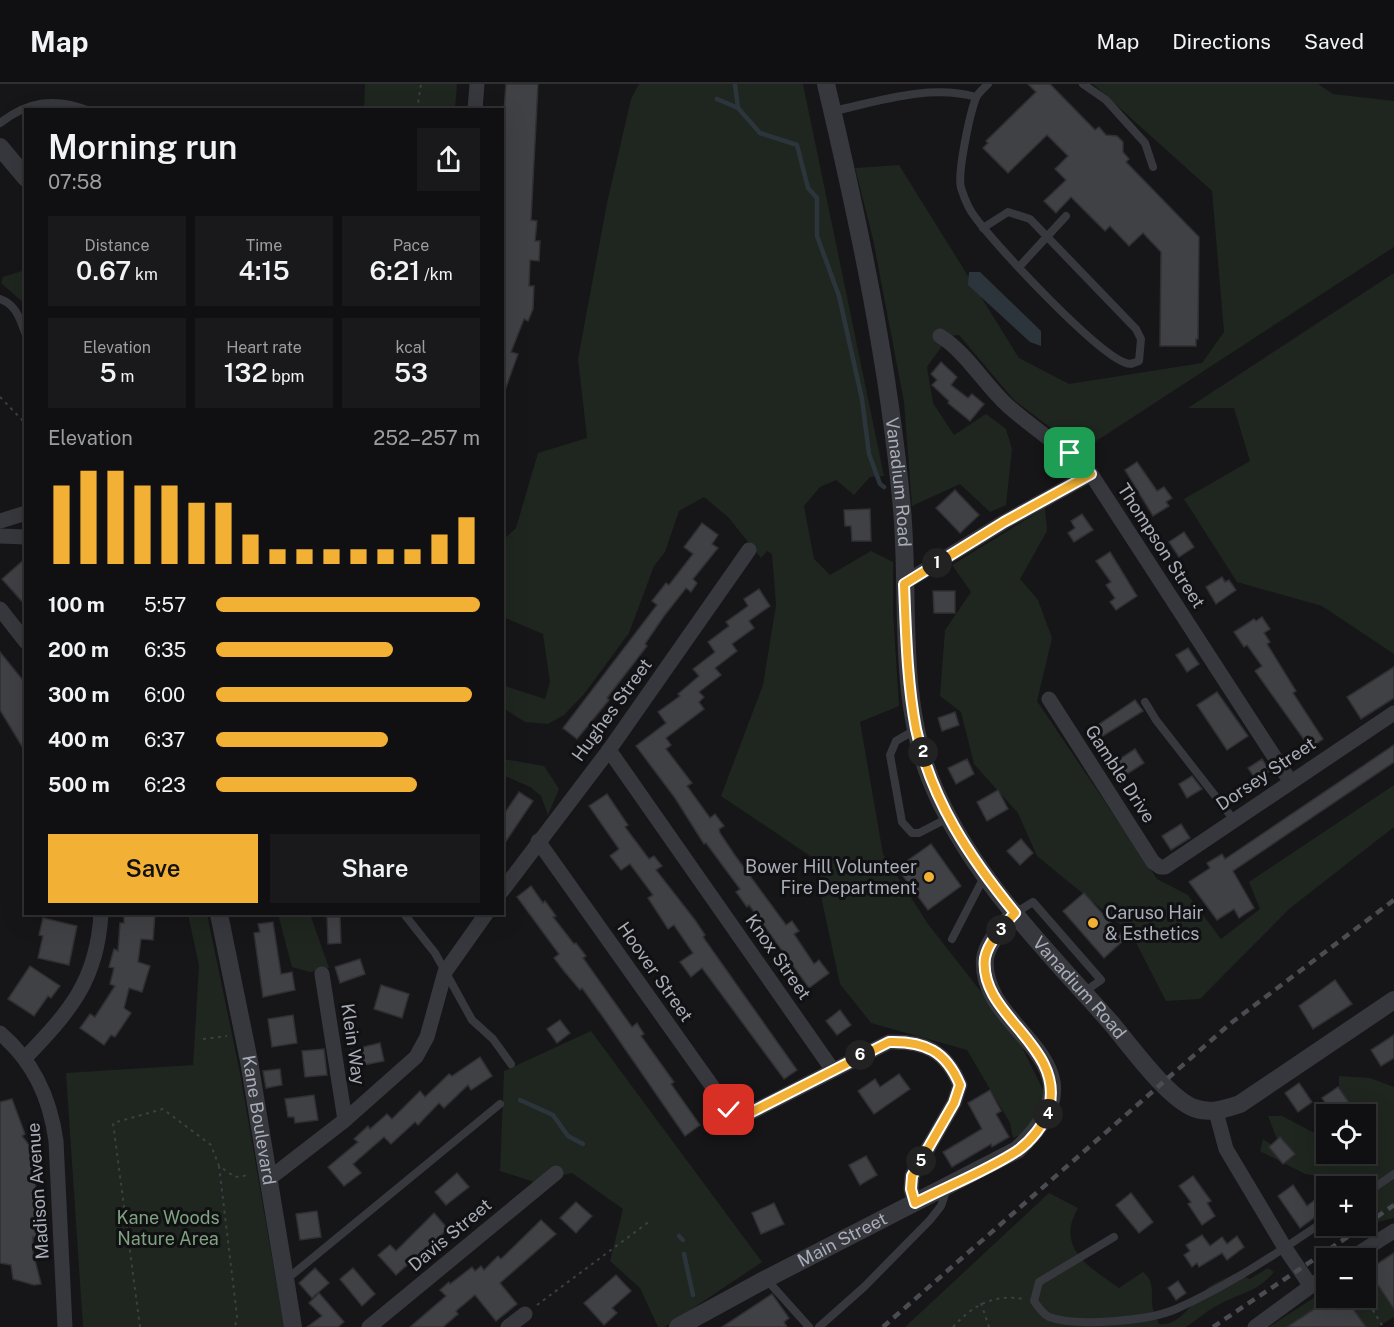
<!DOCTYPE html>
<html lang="en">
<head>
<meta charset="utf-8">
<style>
	:root { --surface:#101012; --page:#19191b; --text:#f1f3f6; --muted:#9c9d9f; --line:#303032; --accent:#f2b134 }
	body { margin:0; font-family:"Public Sans",sans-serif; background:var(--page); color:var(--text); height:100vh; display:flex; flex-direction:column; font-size:22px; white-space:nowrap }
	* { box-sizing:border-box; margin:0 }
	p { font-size:20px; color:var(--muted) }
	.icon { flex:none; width:33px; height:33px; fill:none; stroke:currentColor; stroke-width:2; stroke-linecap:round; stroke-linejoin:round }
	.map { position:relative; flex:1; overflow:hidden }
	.side { position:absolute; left:24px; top:24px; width:480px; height:807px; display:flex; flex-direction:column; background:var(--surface); border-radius:0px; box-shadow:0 6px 24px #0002,0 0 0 2px var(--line) }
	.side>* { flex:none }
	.controls { position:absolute; left:1316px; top:1020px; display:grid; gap:12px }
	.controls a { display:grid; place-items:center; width:60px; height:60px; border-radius:0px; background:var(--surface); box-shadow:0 6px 24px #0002,0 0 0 2px var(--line); font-size:30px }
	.pin { position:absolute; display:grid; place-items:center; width:51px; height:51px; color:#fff; margin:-26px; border-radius:12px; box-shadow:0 3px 9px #0006 }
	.km { position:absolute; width:30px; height:30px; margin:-15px; border-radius:50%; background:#222; color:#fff; font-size:16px; line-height:30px; text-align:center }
	.round { display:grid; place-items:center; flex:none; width:63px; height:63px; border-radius:0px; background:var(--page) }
	.overview { display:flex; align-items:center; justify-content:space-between; height:102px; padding:0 24px }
	h1 { font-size:33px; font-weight:600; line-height:45px }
	.metrics { display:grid; grid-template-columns:repeat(3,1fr); gap:9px; height:102px; padding:6px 24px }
	.metrics div { display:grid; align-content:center; border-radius:0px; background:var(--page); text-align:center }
	.metrics b { font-size:26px; font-weight:600 }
	.metrics small { font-size:16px; font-weight:400 }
	.metrics p { font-size:16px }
	.chart { height:168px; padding:12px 24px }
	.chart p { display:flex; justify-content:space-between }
	.chart svg { width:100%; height:108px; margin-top:6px; stroke:var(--accent); stroke-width:6 }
	.button { display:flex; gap:12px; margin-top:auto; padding:12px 24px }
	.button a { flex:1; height:69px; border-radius:0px; background:var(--accent); color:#111; font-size:24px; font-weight:600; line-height:69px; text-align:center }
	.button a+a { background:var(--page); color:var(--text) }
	ul { padding:0 24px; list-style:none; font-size:20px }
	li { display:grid; grid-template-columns:96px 72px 1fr; align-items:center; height:45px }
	li i { height:15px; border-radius:8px; background:var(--accent) }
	header { display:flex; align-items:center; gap:36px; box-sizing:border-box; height:84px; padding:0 30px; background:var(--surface); border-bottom:2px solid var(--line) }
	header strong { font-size:28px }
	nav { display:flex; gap:33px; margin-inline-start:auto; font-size:21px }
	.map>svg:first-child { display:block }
</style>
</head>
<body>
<header>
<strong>Map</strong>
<nav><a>Map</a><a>Directions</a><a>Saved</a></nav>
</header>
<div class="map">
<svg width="1394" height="1243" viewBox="0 0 1394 1243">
	<rect width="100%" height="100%" fill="#161618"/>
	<g fill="#1e261f">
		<path d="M365,0H457L455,25H364Z"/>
		<path d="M639,0H803L884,392L870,393L854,411L836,396L820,403L804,422L814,475L830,491L871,467L893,478V528L899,622L860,638L883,770L928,840L1018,955L1044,1008L1032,1046L1013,1054L1010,1039L967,966L871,939L840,900L822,817L819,778L721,712L763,601L776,521L772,470L767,467L761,474L728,433L704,413L679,427L665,468L654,482L629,549L584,610L564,631L548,640L525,638L503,624L502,601L545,615L550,598L543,550L503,533V456L516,444L538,369L587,354L578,275L607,119L631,15Z"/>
		<path d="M1093,0H1318L1333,10L1394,17V163L1081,367L1014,316L959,251L949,252L927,283L933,319L954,351L986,330L1006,345L1012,365L1006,421L990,428L960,400L912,422L904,318L873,155L855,84L899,81L1019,274L1069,300L1202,279L1224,248L1212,107Z"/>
		<path d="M25,186H26L25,220L1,199L3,193Z"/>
		<path d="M1394,189V570L1322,522L1237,498L1184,415L1250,377L1234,324H1188Z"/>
		<path d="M1045,424L1047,447L1020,495L1038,516L1052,554L1037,617L1157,795L1188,811L1221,855L1260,825L1249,798L1394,701V743L1289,825L1200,915L1166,917L1131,849L1037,772L1018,729L974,680L961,628L940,612L945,546L971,508L952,481Z"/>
		<path d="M503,675L544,682L559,705L548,731L541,712L530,703L503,691Z"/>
		<path d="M188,830H207L240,989L284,1243H83L66,989L193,981L199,882Z"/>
		<path d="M278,830H310L329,884L310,888L292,883Z"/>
		<path d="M591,947L762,1178L665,1243H658L640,1204L610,1177L623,1125L572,1089L534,1098L500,1087L504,987Z"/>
		<path d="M1339,992L1370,994L1394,1003V1134L1365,1141V1102H1355V1098L1305,1090L1260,1067L1263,1055L1282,1068L1268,1032H1282L1326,1055V1070H1365V1030H1339Z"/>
		<path d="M1049,1109L1078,1124C1055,1164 1089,1183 1119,1204L1143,1188C1156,1198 1150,1211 1153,1225C1154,1230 1157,1235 1159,1240C1182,1243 1194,1213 1210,1202C1218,1197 1227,1194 1236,1189L1250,1195L1268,1184L1274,1188C1257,1208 1243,1208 1222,1219C1209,1225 1198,1235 1186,1243H905Z"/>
		<path d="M1370,1190L1394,1225V1233L1378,1243H1358L1363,1239L1348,1217L1352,1214H1365V1194Z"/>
		<path d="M1326,1206V1214H1331L1287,1243H1269Z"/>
	</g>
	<path fill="#2c353c" d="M969,188H980L1041,247V262L1030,258L968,201Z"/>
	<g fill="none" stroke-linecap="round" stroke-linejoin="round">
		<g stroke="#2c353c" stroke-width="4.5">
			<path d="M735,0L738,24"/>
			<path d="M717,15L738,24L760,49L797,61L808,104L817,114V152L839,212L862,315L869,370L880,400L884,403"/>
			<path d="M520,1016L553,1031L568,1052L583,1060"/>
			<path d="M679,1152L683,1156"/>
			<path d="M684,1170L693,1211"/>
		</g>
	</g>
	<g fill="#404145" stroke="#303034" stroke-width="1.5">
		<path d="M506,0H538L531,136L537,137L535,157H540L539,177L530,176L529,202H534L533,225L528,237L524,235L511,268L518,270L504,309L502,54Z"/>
		<path d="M1028,0H1050L1095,46L1099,43L1106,51L1117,52L1123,58V68L1129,75L1126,78L1199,153L1198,255H1196V262H1160L1161,168L1143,149L1129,162L1110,142L1105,147L1071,113L1056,129L1044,117L1066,96L1055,85L1068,72L1047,51L1008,89L983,64L988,59L986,57L1036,8Z"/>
		<path d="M941,278L957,293L951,301L968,314L972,310L984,320L970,337L948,319L949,317L932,301L937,296L931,290Z"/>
		<path d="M1137,378L1157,407L1164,403L1172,414L1166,418L1169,422L1153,432L1125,386Z"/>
		<path d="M955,406L979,431L960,449L936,424Z"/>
		<path d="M870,425L871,457H852L851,442H845L844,426Z"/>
		<path d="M1082,430L1093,446L1074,458L1068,449L1075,444L1071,437Z"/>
		<path d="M702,439L718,451L712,460L718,464L693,495L697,499L691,508L686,504L664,532L645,560L647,562L607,614L609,616L577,655L563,644L657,521L652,517L666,499L669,501L693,470L684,463Z"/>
		<path d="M1184,448L1194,463L1179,473L1169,458Z"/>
		<path d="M1110,468L1137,512L1116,526L1110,518L1115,514L1106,501L1111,498L1096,477Z"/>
		<path d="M26,474V522L2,495Z"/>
		<path d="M1222,493L1225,498L1229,496L1236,506L1216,520L1206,503Z"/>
		<path d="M759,505L770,522L749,537L754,544L732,560L737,567L715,584L721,591L699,608L704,613L699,618L704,625L666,654L671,661L666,665L692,699L687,702L710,734L715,730L724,742L719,745L720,749L734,770L786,841L792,837L799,847L794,850L814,880L819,876L829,889L809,904L749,821L747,823L736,808L740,805L706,759L704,760L675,714L636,662L666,639L658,628L680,612L678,610L699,592L693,585L715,568L708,558L729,542L726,538L748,522L744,515Z"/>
		<path d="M933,507H955V529H934Z"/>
		<path d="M1262,533L1270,545L1264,549L1270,558L1267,560L1296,607L1293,609L1323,655L1310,664L1255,587L1262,582L1247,561L1244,563L1234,548L1254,535L1256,537Z"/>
		<path d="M1188,564L1199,580L1187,588L1176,571Z"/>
		<path d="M0,568L26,600V669L0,626Z"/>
		<path d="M1394,583V614L1361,635L1347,613Z"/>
		<path d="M1217,608L1248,652L1227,666L1197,621Z"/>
		<path d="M1135,616L1143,627L1098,655L1092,645Z"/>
		<path d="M955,628L959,641L942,647L938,634Z"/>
		<path d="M1394,661V678L1233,787L1254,824L1239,834L1234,825L1217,836L1189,798L1210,784L1207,779L1222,770L1225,775Z"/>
		<path d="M1135,665L1144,679L1124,692L1115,678Z"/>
		<path d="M967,675L974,690L956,700L948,684Z"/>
		<path d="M1262,675L1270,687L1256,696L1248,684Z"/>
		<path d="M1192,692L1202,705L1187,714L1179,700Z"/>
		<path d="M998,706L1008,725L987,737L977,718Z"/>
		<path d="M519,708L533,717L502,763V733Z"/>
		<path d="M607,710L628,741L625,743L649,775L654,772L662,782L656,786L695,836L705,851L703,853L797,986L784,995L702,884L691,893L680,878L693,869L674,841L668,845L648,814L653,811L630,780L621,786L610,772L619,765L589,722Z"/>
		<path d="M1181,740L1190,754L1171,766L1162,752Z"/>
		<path d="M1021,755L1033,769L1020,781L1007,767Z"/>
		<path d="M931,760L961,802L928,826L897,784Z"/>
		<path d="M531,802L543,819L545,817L556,832L553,833L574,860L576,859L586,872L583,874L632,943L637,939L644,950L641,952L674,998L671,1000L700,1041L685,1052L603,933L582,904L580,906L564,887L554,874L559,870L517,813Z"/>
		<path d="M1084,809L1125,855L1104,874L1063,827Z"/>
		<path d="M124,830H155L153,856L141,855L138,878L150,882L142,908L129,904L124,924L131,929L115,953L111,951L104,961L80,944L90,930L95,933L115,902L110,900L114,884L109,883L114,865L118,867L120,839H124Z"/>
		<path d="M327,833H340L341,859L328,860Z"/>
		<path d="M43,834L77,842L69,881L38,874L43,852L39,851Z"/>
		<path d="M273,838L281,890L292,888L295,906L263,913L254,849L260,848L258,840Z"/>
		<path d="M360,875L365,890L340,899L335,883Z"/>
		<path d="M30,882L60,902L51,914L48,912L34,932L8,915Z"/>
		<path d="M1335,896L1352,920L1313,945L1299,922Z"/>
		<path d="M381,901L409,910L402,934L374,925Z"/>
		<path d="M840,926L851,941L837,951L826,937Z"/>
		<path d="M293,931L297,959L272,963L268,935Z"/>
		<path d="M560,936L570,949L557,959L547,945Z"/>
		<path d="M1394,951V974L1381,982L1371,966Z"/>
		<path d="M380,959L384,977L354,983L351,966Z"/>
		<path d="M324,965L327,991L305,993L302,967Z"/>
		<path d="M480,973L492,992L471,1006L468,1001L444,1024L439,1019L418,1041L415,1038L391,1060L384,1053L353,1080L361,1089L344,1102L328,1083L358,1058L354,1055L368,1042L370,1045L387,1030L392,1035L420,1007L425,1013L449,990L452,992Z"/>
		<path d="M280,985L282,1001L266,1004L263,987Z"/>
		<path d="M899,990L910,1005L874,1030L858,1007L875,995L880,1003Z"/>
		<path d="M1299,999L1312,1018L1298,1028L1285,1009Z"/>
		<path d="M1338,1003L1357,1030H1333L1322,1014Z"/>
		<path d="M990,1006L1001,1027L996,1030L1009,1053L992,1063L991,1060L952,1083L943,1068L982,1045L968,1019Z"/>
		<path d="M314,1011L318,1036L295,1039L294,1033H288L285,1015Z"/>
		<path d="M12,1015L25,1050L22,1052L34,1067L38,1153H33V1168L41,1200L34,1201L13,1195L11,1181L0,1179V1018Z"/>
		<path d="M1280,1053L1295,1070L1283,1080L1269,1063Z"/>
		<path d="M866,1072L877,1091L860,1101L849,1081Z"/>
		<path d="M457,1089L469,1103L446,1121L435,1108Z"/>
		<path d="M1193,1092L1211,1117L1207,1119L1215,1132L1202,1141L1188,1120L1191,1118L1179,1102Z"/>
		<path d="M1293,1101L1307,1122L1326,1107V1125L1300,1144L1278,1112Z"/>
		<path d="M1131,1109L1153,1138L1139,1149L1116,1121Z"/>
		<path d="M576,1118L592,1132L576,1149L560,1134Z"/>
		<path d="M774,1119L784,1140L761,1150L752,1129Z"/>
		<path d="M317,1127L321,1153L300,1156L296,1130Z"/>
		<path d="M434,1129L448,1145L396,1191L378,1171L390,1161L396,1167Z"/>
		<path d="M541,1136L556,1150L500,1199L517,1220L496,1237L475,1211L456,1227L458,1230L443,1243H410L446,1212L440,1206L449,1198L450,1200L472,1183L475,1187L481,1182L484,1186L498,1172L501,1175Z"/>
		<path d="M1202,1151L1210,1162L1222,1153L1227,1160L1237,1152L1244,1163L1227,1176L1222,1169L1199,1183L1197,1179L1192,1183L1184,1171L1190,1167L1186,1161Z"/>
		<path d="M1394,1169V1225L1368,1186Z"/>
		<path d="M315,1184L329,1199L312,1214L299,1199Z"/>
		<path d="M353,1184L375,1210L362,1222L340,1195Z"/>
		<path d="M616,1191L631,1207L612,1224L617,1229L604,1241L584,1219Z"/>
		<path d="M1178,1197L1186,1209L1176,1216L1168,1204Z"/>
		<path d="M319,1209L344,1238L338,1243H307L322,1232L309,1219Z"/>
		<path d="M772,1210L789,1234L784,1238L787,1243H722Z"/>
		<path d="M1331,1214H1345L1366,1243H1287Z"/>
	</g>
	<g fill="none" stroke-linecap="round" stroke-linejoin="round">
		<g stroke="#3d3f44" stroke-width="2" stroke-dasharray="3 4.5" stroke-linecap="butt">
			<path d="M417,26L421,0"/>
			<path d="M0,313L26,340"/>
			<path d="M203,955L227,952"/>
			<path d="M219,1082L237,1232L235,1243"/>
			<path d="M1365,1213L1383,1243"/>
			<path d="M981,1219L989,1243"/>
			<path d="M537,1221L650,1137"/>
			<path d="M140,1243L113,1039L163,1025L211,1061L219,1082L235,1093L250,1091"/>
			<path d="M953,1243C974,1220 994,1210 1025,1215"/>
		</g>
		<g stroke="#37383d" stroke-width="8">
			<path d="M1083,0L1106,16L1145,59L1153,83"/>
			<path d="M834,27C879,17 930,0 976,13"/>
			<path d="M0,39C27,18 54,13 87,26"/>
			<path d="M983,144L1008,128L1030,135L1136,245L1141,255L1139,277C1134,279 1131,281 1126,279C1097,270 996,162 975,133C969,126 964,113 961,104C957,89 970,29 976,14C978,9 984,4 988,0"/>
			<path d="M1019,183L1066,132"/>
			<path d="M0,215C17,221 20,236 26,251"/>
			<path d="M1145,618L1156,636L1234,736"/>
			<path d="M915,646L896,657L890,671L902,738L912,749H919L948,734"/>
			<path d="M1015,829L1033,818L1101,896L1084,908"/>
			<path d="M404,830L435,869L472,936L493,955L511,980"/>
			<path d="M952,855L984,793"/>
			<path d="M1365,1110L1394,1090"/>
			<path d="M1114,1153L1039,1198L1034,1217C1038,1223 1043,1230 1049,1233C1076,1243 1149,1237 1176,1225C1228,1202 1279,1168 1326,1136"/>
			<path d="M287,1195L500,1020"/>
			<path d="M767,1196L809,1243"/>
			<path d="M819,1243L864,1203L930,1136L941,1122L947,1104"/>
		</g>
		<g stroke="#37383d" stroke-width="15">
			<path d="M475,26L477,0"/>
			<path d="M940,252C967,269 984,300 1008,322C1035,346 1065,364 1091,390L1290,697"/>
			<path d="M0,437L26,429"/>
			<path d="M0,452L26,453"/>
			<path d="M904,499L1004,438L1091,390"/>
			<path d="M0,525L26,558"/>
			<path d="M1049,615L1153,778L1160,783H1165L1394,629"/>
			<path d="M609,666L832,985"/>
			<path d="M538,757L729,1026L748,1030L889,958C925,957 946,967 960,1001L954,1019L912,1092L911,1105L915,1119"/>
			<path d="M502,807L609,666L749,466"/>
			<path d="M322,890L345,1036"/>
			<path d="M0,949C34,978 50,1014 56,1057L65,1243"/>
			<path d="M25,974C70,927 97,897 101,830"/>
			<path d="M1216,1028L1226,1065L1285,1164L1310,1201"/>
			<path d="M270,1094L345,1036L416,973L427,953L445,888L486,830"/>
			<path d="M1351,1174L1394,1147"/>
			<path d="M369,1243L556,1089"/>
			<path d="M508,1243L525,1230"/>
			<path d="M1255,1243L1326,1191"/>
		</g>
		<g stroke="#37383d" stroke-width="18">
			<path id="s1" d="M826,0C859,140 889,281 902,425C910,514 897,609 930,694C968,790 1045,864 1112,940C1131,963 1168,1014 1194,1024C1210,1030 1225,1025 1240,1020L1394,916"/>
			<path d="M0,63L26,94"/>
			<path id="s2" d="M219,830L249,977L293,1243"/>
			<path id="s3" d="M678,1243L766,1195L1017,1066C1114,977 979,949 985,875C987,858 1004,841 1015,829"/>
		</g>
		<g stroke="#4a4c52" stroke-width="4.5" stroke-dasharray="8 6" stroke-linecap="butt">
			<path d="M1365,1141L1394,1121"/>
			<path d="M883,1243L1231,939L1394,816"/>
			<path d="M1213,1243L1364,1142"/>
		</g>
	</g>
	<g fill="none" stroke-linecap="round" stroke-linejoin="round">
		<defs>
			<path id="route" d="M729,1026L748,1030L889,958C925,957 946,967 960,1001L954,1019L912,1092L911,1105L915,1119C948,1102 986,1087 1017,1067C1031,1057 1045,1040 1049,1024C1065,961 978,931 985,874C988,858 1004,841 1015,829C970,774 931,716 916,645C907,598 906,548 904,500L1004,438L1091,390L1070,369"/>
		</defs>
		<use href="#route" stroke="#fff" stroke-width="12"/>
		<use href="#route" stroke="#f2b134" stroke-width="8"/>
	</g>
	<g fill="#f2b134" stroke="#111113" stroke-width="2">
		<circle cx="929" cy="793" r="6"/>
		<circle cx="1093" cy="839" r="6"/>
	</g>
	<g text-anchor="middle" stroke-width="6" stroke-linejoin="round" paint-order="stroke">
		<g font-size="18" fill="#a8adb8" stroke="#111113">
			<text dy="6" stroke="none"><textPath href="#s1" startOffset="405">Vanadium Road</textPath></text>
			<text transform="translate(1161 462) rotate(57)" y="6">Thompson Street</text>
			<text transform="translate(612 626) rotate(-54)" y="6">Hughes Street</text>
			<text transform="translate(1120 690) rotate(57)" y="6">Gamble Drive</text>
			<text transform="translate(1266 690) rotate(-34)" y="6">Dorsey Street</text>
			<text transform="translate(778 873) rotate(55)" y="6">Knox Street</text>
			<text transform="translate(655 888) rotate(55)" y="6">Hoover Street</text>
			<text dy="6" stroke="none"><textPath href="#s1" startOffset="963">Vanadium Road</textPath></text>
			<text transform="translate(353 960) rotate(82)" y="6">Klein Way</text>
			<text dy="6" stroke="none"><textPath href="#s2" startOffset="210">Kane Boulevard</textPath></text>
			<text transform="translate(38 1107) rotate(-94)" y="6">Madison Avenue</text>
			<text transform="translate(450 1151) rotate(-40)" y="6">Davis Street</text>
			<text dy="6" stroke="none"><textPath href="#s3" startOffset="186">Main Street</textPath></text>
		</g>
		<g font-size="18" fill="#a8adb8" stroke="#111113" text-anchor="end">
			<text x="917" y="789">Bower Hill Volunteer<tspan x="917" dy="21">Fire Department</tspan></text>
			<text x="1105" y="835" text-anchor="start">Caruso Hair<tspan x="1105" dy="21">&amp; Esthetics</tspan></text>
		</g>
		<g font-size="18" fill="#7fa381" stroke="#111113">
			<text x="168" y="1140">Kane Woods<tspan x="168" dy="21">Nature Area</tspan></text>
		</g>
	</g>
</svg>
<div class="controls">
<a><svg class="icon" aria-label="locate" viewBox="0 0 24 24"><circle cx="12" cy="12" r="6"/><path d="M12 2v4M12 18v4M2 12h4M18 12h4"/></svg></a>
<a>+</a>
<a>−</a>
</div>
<div class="pin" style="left:1070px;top:369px;background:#1e9e55"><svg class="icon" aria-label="arrive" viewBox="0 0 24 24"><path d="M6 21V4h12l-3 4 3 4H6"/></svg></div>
<div class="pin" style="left:729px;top:1026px;background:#d93025"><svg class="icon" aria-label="check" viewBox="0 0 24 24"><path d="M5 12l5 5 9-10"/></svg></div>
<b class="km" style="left:937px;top:479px">1</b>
<b class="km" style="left:923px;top:668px">2</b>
<b class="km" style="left:1001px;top:846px">3</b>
<b class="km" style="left:1048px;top:1030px">4</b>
<b class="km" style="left:921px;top:1077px">5</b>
<b class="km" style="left:860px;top:971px">6</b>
<section class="side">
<div class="overview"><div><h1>Morning run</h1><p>07:58</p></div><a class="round"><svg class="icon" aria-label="share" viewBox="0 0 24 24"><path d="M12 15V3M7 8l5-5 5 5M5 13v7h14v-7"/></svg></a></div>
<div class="metrics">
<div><p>Distance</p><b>0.67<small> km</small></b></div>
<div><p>Time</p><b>4:15</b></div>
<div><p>Pace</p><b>6:21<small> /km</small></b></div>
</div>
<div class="metrics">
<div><p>Elevation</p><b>5<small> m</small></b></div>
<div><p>Heart rate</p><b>132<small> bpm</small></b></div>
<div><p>kcal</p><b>53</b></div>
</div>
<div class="chart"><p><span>Elevation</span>252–257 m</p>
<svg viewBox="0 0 160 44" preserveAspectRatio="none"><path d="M5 44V12M15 44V6M25 44V6M35 44V12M45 44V12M55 44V19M65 44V19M75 44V32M85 44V38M95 44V38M105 44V38M115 44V38M125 44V38M135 44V38M145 44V32M155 44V25"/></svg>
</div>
<ul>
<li><b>100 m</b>5:57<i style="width:100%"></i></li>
<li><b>200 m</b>6:35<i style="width:67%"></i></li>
<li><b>300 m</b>6:00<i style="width:97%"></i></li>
<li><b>400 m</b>6:37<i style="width:65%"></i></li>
<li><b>500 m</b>6:23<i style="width:76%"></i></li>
</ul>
<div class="button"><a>Save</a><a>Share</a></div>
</section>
</div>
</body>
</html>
